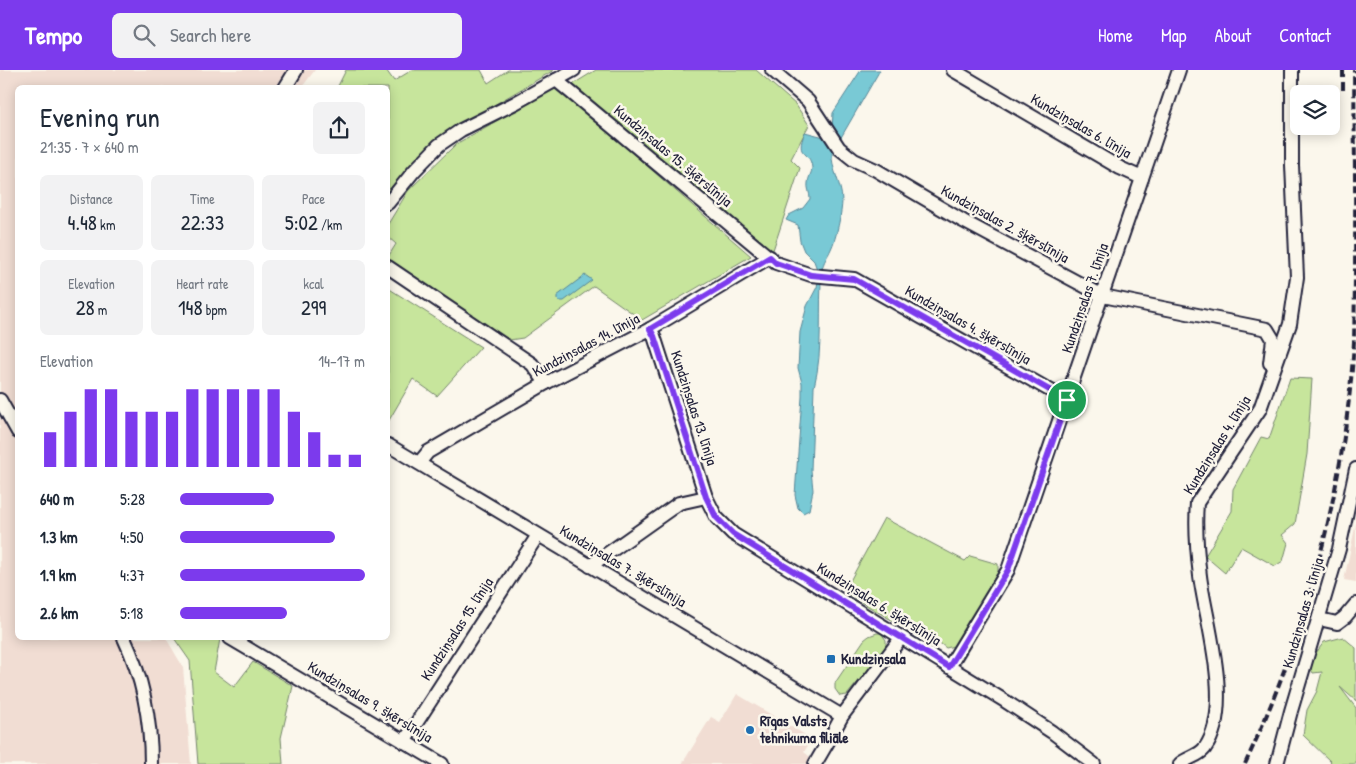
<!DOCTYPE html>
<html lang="en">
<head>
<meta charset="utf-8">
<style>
	:root { --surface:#fff; --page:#f2f2f3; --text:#1f2937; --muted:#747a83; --accent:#7c3aed }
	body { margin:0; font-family:"Patrick Hand",sans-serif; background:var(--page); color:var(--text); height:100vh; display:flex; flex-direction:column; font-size:19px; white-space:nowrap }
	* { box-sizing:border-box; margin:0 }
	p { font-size:16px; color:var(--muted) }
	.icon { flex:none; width:28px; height:28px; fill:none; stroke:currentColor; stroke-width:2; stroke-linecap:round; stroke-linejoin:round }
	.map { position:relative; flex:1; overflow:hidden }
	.sheet { position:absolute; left:15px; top:15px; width:375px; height:555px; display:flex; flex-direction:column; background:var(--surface); border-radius:8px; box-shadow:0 2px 12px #0003 }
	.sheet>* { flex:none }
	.fabs { position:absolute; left:1290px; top:15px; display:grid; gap:10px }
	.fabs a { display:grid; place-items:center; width:50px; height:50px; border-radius:8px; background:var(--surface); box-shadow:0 2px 12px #0003; font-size:25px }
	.pin { position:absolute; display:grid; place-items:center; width:42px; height:42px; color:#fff; margin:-21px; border:2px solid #fff; border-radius:50%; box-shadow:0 1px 5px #0007 }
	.round { display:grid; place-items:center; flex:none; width:52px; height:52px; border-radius:8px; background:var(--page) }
	.headline { display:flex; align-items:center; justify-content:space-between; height:85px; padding:0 25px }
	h1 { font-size:28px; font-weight:600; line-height:38px }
	.figures { display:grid; grid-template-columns:repeat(3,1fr); gap:8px; height:85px; padding:5px 25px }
	.figures div { display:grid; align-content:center; border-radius:8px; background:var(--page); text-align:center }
	.figures b { font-size:21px; font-weight:600 }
	.figures small { font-size:14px; font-weight:400 }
	.figures p { font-size:14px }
	.chart { height:140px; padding:10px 25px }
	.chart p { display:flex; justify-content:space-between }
	.chart svg { width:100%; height:90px; margin-top:5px; stroke:var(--accent); stroke-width:6 }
	ul { padding:0 25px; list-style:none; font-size:16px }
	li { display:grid; grid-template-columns:80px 60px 1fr; align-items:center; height:38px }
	li i { height:12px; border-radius:6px; background:var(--accent) }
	header { display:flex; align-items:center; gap:30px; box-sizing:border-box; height:70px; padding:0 25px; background:var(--accent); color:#fff }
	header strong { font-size:24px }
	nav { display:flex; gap:28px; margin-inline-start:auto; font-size:18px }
	.search { width:350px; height:45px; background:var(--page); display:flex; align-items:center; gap:12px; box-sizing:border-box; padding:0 18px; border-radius:8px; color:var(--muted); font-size:19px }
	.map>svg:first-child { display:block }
</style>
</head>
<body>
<header>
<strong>Tempo</strong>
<div class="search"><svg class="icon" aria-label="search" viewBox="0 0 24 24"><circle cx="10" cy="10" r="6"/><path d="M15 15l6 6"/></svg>Search here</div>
<nav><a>Home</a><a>Map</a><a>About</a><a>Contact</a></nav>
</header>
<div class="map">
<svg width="1356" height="694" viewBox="0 0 1356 694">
	<rect width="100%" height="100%" fill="#fbf7ec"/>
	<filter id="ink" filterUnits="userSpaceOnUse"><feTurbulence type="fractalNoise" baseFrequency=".02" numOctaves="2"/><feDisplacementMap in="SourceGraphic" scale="10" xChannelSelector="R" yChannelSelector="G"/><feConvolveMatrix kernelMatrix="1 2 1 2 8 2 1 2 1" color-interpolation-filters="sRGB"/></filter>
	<g filter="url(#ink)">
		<g fill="#f1ddd3">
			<path d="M0,0H315L302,17L18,18V568H166L183,597L191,694H0Z"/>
			<path d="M1356,453V512L1344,510Z"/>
			<path d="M737,624L812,669L804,682L813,689L810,694H682L711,647L720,652Z"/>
		</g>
		<g fill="#c7e59c" stroke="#74846c">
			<path d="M346,0H386L394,11L412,0H481L488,13L508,0H554L434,70L388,124V18H337Z"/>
			<path d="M596,0H756L796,35L809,55L791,89L800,98L772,183L570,16Z"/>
			<path d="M556,17L751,186L642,250L594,216L523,268L503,271L388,193V187L396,174L388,167V154L408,121L456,74Z"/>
			<path d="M388,218L481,277L437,326L413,309L388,352Z"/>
			<path d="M1290,308L1312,309L1307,384L1295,454L1282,465L1288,473L1283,491L1275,496L1241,477L1225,503L1205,486L1232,441L1233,419L1261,367L1269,369Z"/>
			<path d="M884,448L965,491L970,486L998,494V504L996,508L1000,510L964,567L959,568L954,576L946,578L936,570L927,571L844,522Z"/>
			<path d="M877,563H881L886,570V575L882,583L847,625L840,626L835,619V613L864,570L869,566Z"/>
			<path d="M1343,567L1356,578V631L1340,617L1356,638V694H1331V692L1303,665L1307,640L1317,621L1322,602L1313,603L1308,594L1324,572Z"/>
			<path d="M174,568H217L220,569L214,602L234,617L253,592L293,616L281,668L283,694H198L190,591Z"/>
		</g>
		<g fill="#79c9d5" stroke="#568697">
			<path d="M861,0H880L832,83C831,100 842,114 842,131C842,142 836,169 831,179C828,186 823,192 822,200C818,239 824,278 814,317L811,400L813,420L809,440L803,443L798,438L795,425L802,327V313L798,298L800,262L807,236L817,217L819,205L814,191L804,181L800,171L798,155L786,150L789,145L803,138L810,129C810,123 807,118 808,113C808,108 812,103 812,98C810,78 794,89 805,62L824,67L832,59L833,43Z"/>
			<path d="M585,205L592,210L564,231H559L557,229V226Z"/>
		</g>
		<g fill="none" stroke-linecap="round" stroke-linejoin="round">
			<defs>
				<g id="minor">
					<path d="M772,0L808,31L839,78L854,90L876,100L963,151L1103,226L1267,259L1273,269L1270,293"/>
					<path d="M953,0L1120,98L1142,108"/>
					<path d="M556,10L776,193L811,205L854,209L1067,330"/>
					<path d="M285,18L296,0"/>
					<path d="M388,133L414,101L439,75L461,60L515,33L574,0"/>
					<path d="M388,197L532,294L546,313"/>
					<path d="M650,259L654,266L706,427L716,447L733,464L1005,631L1052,662L1094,694"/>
					<path d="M0,330L18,362"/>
					<path d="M388,375L842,646"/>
					<path d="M419,393L428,382L546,313L650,259L770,187"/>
					<path d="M590,496L679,433L706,427"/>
					<path d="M1319,549L1337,553L1345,547L1356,534"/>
					<path d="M124,568C142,606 151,651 151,694"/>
					<path d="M230,568L442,694"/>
					<path d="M949,597L1008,500L1179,0"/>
					<path d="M404,672L538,465"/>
					<path d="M815,694L829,670L842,646L901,568"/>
					<path d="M1180,694C1188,687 1198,687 1205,678C1234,637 1206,553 1200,506C1197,482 1195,457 1197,433L1260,339L1290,254L1297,207L1292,95V0"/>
					<path d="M1277,694L1291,641L1339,479L1356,399"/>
				</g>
			</defs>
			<use href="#minor" stroke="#22223b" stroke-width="16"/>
			<use href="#minor" stroke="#fbf7ec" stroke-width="12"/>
			<g stroke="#22223b" stroke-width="4" stroke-dasharray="8 4" stroke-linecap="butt">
				<path d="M1343,0V24"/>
				<path d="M1245,694C1307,562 1345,417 1354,272C1356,182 1355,90 1354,0"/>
			</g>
		</g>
	</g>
	<g fill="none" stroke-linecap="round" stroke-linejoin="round" filter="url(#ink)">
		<defs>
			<path id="route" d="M770,187L776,193L811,205L854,209L1067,330L1008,500L949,597L733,464L716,447L706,427L654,266L650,259Z"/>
		</defs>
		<use href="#route" stroke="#fff" stroke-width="10"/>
		<use href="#route" stroke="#7c3aed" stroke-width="6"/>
	</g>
	<g fill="#1f6fb2" stroke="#fbf7ec" stroke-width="2">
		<rect x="826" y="584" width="10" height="10" rx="2.5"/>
		<circle cx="750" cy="660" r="5"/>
	</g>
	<g text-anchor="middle" stroke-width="5" stroke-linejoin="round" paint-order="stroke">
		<g font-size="15" fill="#22223b" stroke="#fbf7ec">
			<text transform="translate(1081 56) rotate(30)" y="5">Kundziņsalas 6. līnija</text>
			<text transform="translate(673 86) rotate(40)" y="5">Kundziņsalas 15. šķērslīnija</text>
			<text transform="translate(1005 154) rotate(29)" y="5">Kundziņsalas 2. šķērslīnija</text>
			<text transform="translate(1085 228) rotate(-71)" y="5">Kundziņsalas 7. līnija</text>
			<text transform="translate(968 255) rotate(30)" y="5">Kundziņsalas 4. šķērslīnija</text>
			<text transform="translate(586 275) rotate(-28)" y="5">Kundziņsalas 14. līnija</text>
			<text transform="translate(694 338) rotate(72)" y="5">Kundziņsalas 13. līnija</text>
			<text transform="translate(1217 375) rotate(-58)" y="5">Kundziņsalas 4. līnija</text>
			<text transform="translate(623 496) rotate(31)" y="5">Kundziņsalas 7. šķērslīnija</text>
			<text transform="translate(879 534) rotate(32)" y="5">Kundziņsalas 6. šķērslīnija</text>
			<text transform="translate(1303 543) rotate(-74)" y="5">Kundziņsalas 3. līnija</text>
			<text transform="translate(457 559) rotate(-57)" y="5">Kundziņsalas 15. līnija</text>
			<text transform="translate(370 632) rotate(31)" y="5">Kundziņsalas 9. šķērslīnija</text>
		</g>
		<g font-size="15" font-weight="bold" fill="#22223b" stroke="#fbf7ec" text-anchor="start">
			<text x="841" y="594">Kundziņsala</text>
			<text x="760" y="656">Rīgas Valsts<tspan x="760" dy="17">tehnikuma filiāle</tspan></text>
		</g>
	</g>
</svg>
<div class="fabs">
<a><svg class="icon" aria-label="layers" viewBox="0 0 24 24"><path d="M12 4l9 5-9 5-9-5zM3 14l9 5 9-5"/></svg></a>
</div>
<div class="pin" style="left:1067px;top:330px;background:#1e9e55"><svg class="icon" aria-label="arrive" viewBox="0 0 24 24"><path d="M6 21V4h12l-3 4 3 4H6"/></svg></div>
<section class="sheet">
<div class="headline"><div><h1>Evening run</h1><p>21:35 · 7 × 640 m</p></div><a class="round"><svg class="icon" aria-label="share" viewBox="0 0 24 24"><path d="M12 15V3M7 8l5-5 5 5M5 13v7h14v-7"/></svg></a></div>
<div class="figures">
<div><p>Distance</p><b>4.48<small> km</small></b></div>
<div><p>Time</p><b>22:33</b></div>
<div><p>Pace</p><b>5:02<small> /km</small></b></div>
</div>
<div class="figures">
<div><p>Elevation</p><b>28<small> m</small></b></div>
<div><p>Heart rate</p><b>148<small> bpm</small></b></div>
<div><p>kcal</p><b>299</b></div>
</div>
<div class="chart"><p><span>Elevation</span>14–17 m</p>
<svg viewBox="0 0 160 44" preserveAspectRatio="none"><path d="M5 44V27M15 44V17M25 44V6M35 44V6M45 44V17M55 44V17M65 44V17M75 44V6M85 44V6M95 44V6M105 44V6M115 44V6M125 44V17M135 44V27M145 44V38M155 44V38"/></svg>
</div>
<ul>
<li><b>640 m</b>5:28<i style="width:51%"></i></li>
<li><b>1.3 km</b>4:50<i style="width:84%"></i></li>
<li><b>1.9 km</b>4:37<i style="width:100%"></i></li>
<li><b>2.6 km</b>5:18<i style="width:58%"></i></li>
</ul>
</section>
</div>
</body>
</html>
